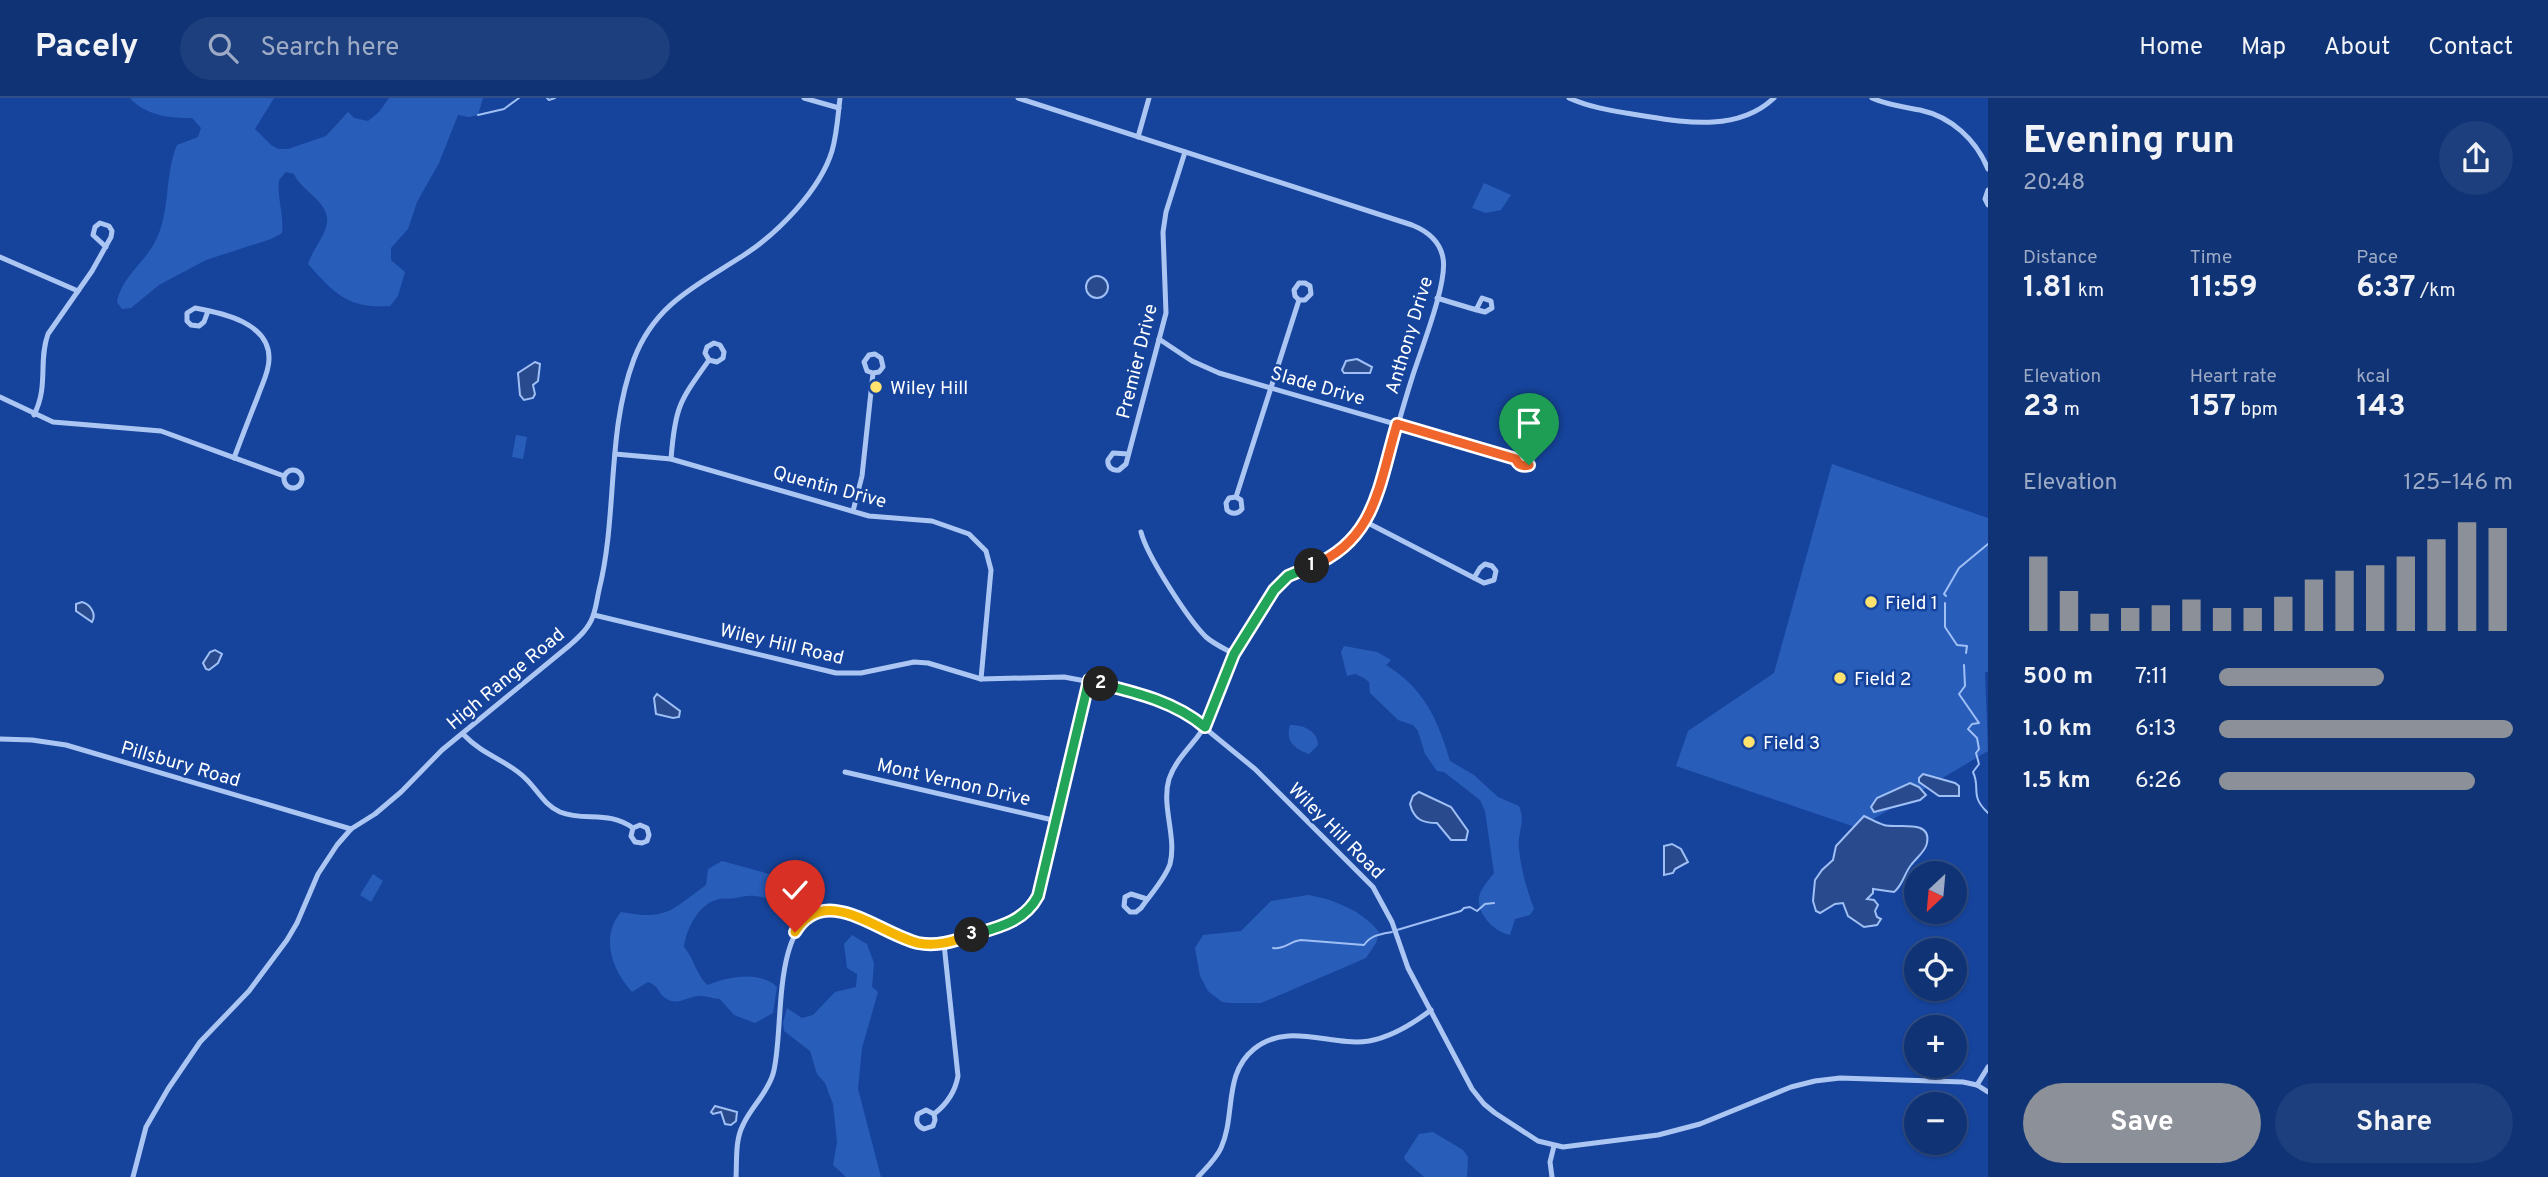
<!DOCTYPE html>
<html lang="en">
<head>
<meta charset="utf-8">
<style>
	:root { --surface:#103375; --page:#1e3f7d; --text:#f1f3f6; --muted:#9caac5; --line:#304e87; --accent:#8c9099 }
	body { margin:0; font-family:Overpass,sans-serif; background:var(--page); color:var(--text); height:100vh; display:flex; flex-direction:column; font-size:26px; white-space:nowrap }
	* { box-sizing:border-box; margin:0 }
	p { font-size:23px; color:var(--muted) }
	.icon { flex:none; width:38px; height:38px; fill:none; stroke:currentColor; stroke-width:2; stroke-linecap:round; stroke-linejoin:round }
	.map { position:relative; flex:1; overflow:hidden }
	.sheet { display:flex; flex-direction:column; background:var(--surface); width:560px }
	.sheet>* { flex:none }
	.needle { width:46px; rotate:206deg }
	.fabs { position:absolute; left:1904px; top:763px; display:grid; gap:14px }
	.fabs a { display:grid; place-items:center; width:63px; height:63px; border-radius:50%; background:var(--surface); box-shadow:0 2px 5px #0004,0 0 0 2px var(--line); font-size:35px }
	.pin { position:absolute; display:grid; place-items:center; width:60px; height:60px; color:#fff; margin:-72px -30px; border-radius:50% 50% 50% 0; rotate:-45deg; box-shadow:0 0 7px #0007 }
	.pin .icon { rotate:45deg }
	.km { position:absolute; width:35px; height:35px; margin:-18px; border-radius:50%; background:#222; color:#fff; font-size:19px; line-height:35px; text-align:center }
	.round { display:grid; place-items:center; flex:none; width:74px; height:74px; border-radius:37px; background:var(--page) }
	.overview { display:flex; align-items:center; justify-content:space-between; height:119px; padding:0 35px }
	h1 { font-size:38px; font-weight:700; line-height:52px }
	.metrics { display:grid; grid-template-columns:repeat(3,1fr); gap:10px; height:119px; padding:7px 35px }
	.metrics div { display:grid; align-content:center }
	.metrics b { font-size:30px; font-weight:700 }
	.metrics small { font-size:19px; font-weight:400 }
	.metrics p { font-size:19px }
	.chart { height:196px; padding:14px 35px }
	.chart p { display:flex; justify-content:space-between }
	.chart svg { width:100%; height:126px; margin-top:7px; stroke:var(--accent); stroke-width:6 }
	.button { display:flex; gap:14px; margin-top:auto; padding:14px 35px }
	.button a { flex:1; height:80px; border-radius:42px; background:var(--accent); color:#fff; font-size:28px; font-weight:700; line-height:80px; text-align:center }
	.button a+a { background:var(--page); color:var(--text) }
	ul { padding:0 35px; list-style:none; font-size:23px }
	li { display:grid; grid-template-columns:112px 84px 1fr; align-items:center; height:52px }
	li i { height:18px; border-radius:9px; background:var(--accent) }
	header { display:flex; align-items:center; gap:42px; box-sizing:border-box; height:98px; padding:0 35px; background:var(--surface); border-bottom:2px solid var(--line) }
	header strong { font-size:33px }
	nav { display:flex; gap:38px; margin-inline-start:auto; font-size:24px }
	.search { width:490px; height:63px; background:var(--page); display:flex; align-items:center; gap:18px; box-sizing:border-box; padding:0 24px; border-radius:38px; color:var(--muted); font-size:26px }
	main { display:flex; flex:1; min-height:0 }
	.map>svg:first-child { display:block }
</style>
</head>
<body>
<header>
<strong>Pacely</strong>
<div class="search"><svg class="icon" aria-label="search" viewBox="0 0 24 24"><circle cx="10" cy="10" r="6"/><path d="M15 15l6 6"/></svg>Search here</div>
<nav><a>Home</a><a>Map</a><a>About</a><a>Contact</a></nav>
</header>
<main>
<div class="map">
<svg width="1988" height="1079" viewBox="0 0 1988 1079">
	<rect width="100%" height="100%" fill="#16449c"/>
	<g fill="#295dba">
		<path d="M130,0H274L255,31L271,47L278,51H288L326,38L348,14L354,20L368,23L379,14L389,0H483L478,17L469,19L458,17L439,65L417,104L408,131L391,150V162L405,174L398,198L390,208C348,211 334,195 308,166C312,153 325,138 327,125C330,104 301,93 294,76L286,74L279,82C277,100 284,117 282,135L271,141L206,162L159,187L131,210L122,211L117,204C122,179 143,166 155,144C171,114 164,78 177,47L198,39L201,30L192,20C170,20 146,18 130,0Z"/>
		<path d="M1484,85L1511,97L1501,112L1486,115L1472,110Z"/>
		<path d="M516,337L527,339L523,361L512,359Z"/>
		<path d="M1832,366L1988,420V574H1985L1988,653L1858,730L1676,668L1688,633L1774,575Z"/>
		<path d="M1344,548L1377,554L1391,562L1386,567C1424,590 1438,622 1450,663L1474,677L1498,699L1519,708C1526,725 1517,734 1519,751C1521,772 1527,792 1534,811L1530,817L1515,821L1510,837C1494,834 1477,816 1479,800C1480,791 1489,782 1494,775L1485,713L1480,702L1444,674L1437,673L1425,656L1418,633L1413,627L1398,622L1392,616L1370,595L1369,584L1364,580L1355,576L1347,578L1341,554Z"/>
		<path d="M1290,627C1303,627 1317,632 1318,647L1309,656C1295,651 1285,644 1290,627Z"/>
		<path d="M722,763L773,777L782,786L781,793L769,801C753,797 751,797 736,800C730,801 724,800 719,801C699,805 686,831 684,849C694,860 697,879 708,887C728,879 759,872 777,889L773,915L755,925L734,917L720,901C713,901 704,897 697,898C687,899 676,909 664,899C657,893 660,889 648,884L632,894C612,872 600,839 621,814C667,823 671,812 706,787L708,771Z"/>
		<path d="M373,776L383,783L371,804L360,797Z"/>
		<path d="M1308,797C1333,801 1363,813 1379,834L1376,845L1366,860L1261,905H1232L1222,904L1208,893L1200,878L1195,850L1203,837L1241,833L1271,803Z"/>
		<path d="M852,837L867,846L874,865L872,889L878,894L862,950L858,991L881,1079H846L833,1067L837,1044L833,1006L825,985L817,976L810,953L784,933L783,925L787,910L802,920L813,917L835,894L856,889L857,876L847,870L844,846Z"/>
		<path d="M1433,1034L1463,1052L1468,1059L1467,1079H1424L1405,1062L1404,1059L1419,1036Z"/>
	</g>
	<g fill="#294b8d" stroke="#9fbff5" stroke-width="2">
		<circle cx="1097" cy="189" r="11"/>
		<path d="M1357,261L1372,269L1370,275H1344L1342,272L1346,263Z"/>
		<path d="M535,264L540,266L538,283L533,287L535,296L533,300L524,302L520,297L518,275Z"/>
		<path d="M82,504C90,506 97,516 92,524L76,513V506Z"/>
		<path d="M215,552L222,556L218,565L209,572L206,571L203,565L210,554Z"/>
		<path d="M657,596L680,613L679,619L673,620L656,616L654,600Z"/>
		<path d="M1923,676L1955,685L1959,688V698H1939L1919,684V680Z"/>
		<path d="M1910,685L1919,689L1926,697L1920,702L1874,714L1871,709L1877,700Z"/>
		<path d="M1419,694L1451,709L1468,733L1466,742H1451L1437,725C1423,725 1414,722 1410,706L1413,698Z"/>
		<path d="M1864,718C1871,721 1877,725 1884,727C1895,731 1932,720 1927,745C1926,753 1916,760 1911,767C1904,776 1903,787 1894,794L1873,791V795L1867,801L1874,802L1878,807L1875,813L1877,819L1881,821L1877,827L1864,829L1848,818L1843,805L1835,806L1820,815L1816,813L1813,803L1815,782L1822,772L1833,762L1836,748Z"/>
		<path d="M1672,746L1681,751L1688,764L1675,771L1673,775L1664,777V748Z"/>
		<path d="M715,1008L737,1014L736,1023L731,1027L725,1026L721,1014L713,1016L711,1014Z"/>
	</g>
	<g fill="none" stroke-linecap="round" stroke-linejoin="round">
		<g stroke="#9fbff5" stroke-width="2">
			<path d="M547,0L549,2L555,0"/>
			<path d="M478,17L504,11L519,0"/>
			<path d="M1946,498L1944,496L1959,470L1988,446"/>
			<path d="M1945,505V529L1957,547L1967,548L1966,555"/>
			<path d="M1964,567L1965,588L1959,596L1979,625L1972,626L1968,631L1977,640L1979,651L1976,655L1979,666L1973,674C1981,691 1969,697 1988,715"/>
			<path d="M1397,832L1461,813L1464,810L1470,809L1477,813L1485,806L1494,805"/>
			<path d="M1273,850C1284,852 1290,843 1301,842L1364,847C1371,837 1381,836 1392,834"/>
		</g>
		<g stroke="#acc6f3" stroke-width="5">
			<path d="M804,0L839,10"/>
			<path d="M1018,0L1412,127C1427,133 1440,143 1443,160C1448,185 1420,254 1412,280C1397,327 1385,378 1366,424C1342,467 1316,457 1285,480C1269,493 1245,536 1235,555C1225,575 1219,598 1210,619C1200,642 1177,657 1169,681C1161,708 1177,739 1170,766C1165,781 1150,797 1141,810L1136,814H1130L1124,808L1125,799L1131,796L1147,801"/>
			<path d="M1569,0C1591,10 1614,13 1638,17C1683,24 1737,35 1774,0"/>
			<path d="M1872,0C1887,7 1904,9 1920,12C1952,19 1976,42 1988,71"/>
			<path d="M1138,39L1149,0"/>
			<path d="M1988,92L1985,101L1988,107"/>
			<path d="M0,159L78,193"/>
			<path d="M1437,200C1453,205 1469,210 1485,214L1492,210L1491,203L1482,200L1476,212"/>
			<path d="M208,213L204,224L199,228L191,227L187,223V215L195,210C223,215 270,225 269,261C269,274 262,286 258,298C250,318 242,339 234,360"/>
			<path d="M1159,241L1192,263L1219,275L1516,361L1523,368L1531,366L1533,358C1531,351 1525,349 1519,353L1516,361"/>
			<path d="M0,299L53,324L161,333L284,378"/>
			<path d="M34,317C49,288 38,263 48,236L92,173L111,139L112,133L109,128L100,125L95,129L93,137L106,149"/>
			<path d="M615,356L671,361L869,418L932,423L969,436L986,453L991,472L981,581"/>
			<path d="M1128,356L1113,355L1108,362C1107,369 1112,373 1119,372L1126,366L1166,215L1163,134L1166,114L1185,54"/>
			<path d="M671,361C675,309 679,304 709,262L717,264L723,260L724,254L720,247L714,245L707,249L705,255L709,262"/>
			<circle cx="293" cy="381" r="9"/>
			<path d="M1236,399L1241,402L1242,411C1238,416 1232,417 1227,412L1226,405L1229,400L1236,399L1299,202H1305L1311,196L1310,188L1305,185H1299L1294,192L1295,198L1299,202"/>
			<path d="M853,413L862,378L873,275L879,274L883,269L881,260L875,256L869,257L864,264L867,273L873,275"/>
			<path d="M1366,424L1484,485L1494,482L1496,473L1492,468L1485,466L1480,470L1474,480"/>
			<path d="M1141,434C1147,458 1188,521 1206,539C1214,546 1225,551 1234,556"/>
			<path d="M594,517L836,575H861L914,564L928,565L981,581L1064,579L1107,587L1167,605L1184,613L1255,671L1373,789L1392,824L1408,870L1472,991L1484,1006L1495,1015L1538,1043L1563,1049L1658,1037L1700,1026L1791,989L1815,983L1840,980L1963,984L1977,987L1988,994"/>
			<path d="M464,637C484,658 507,662 525,680C537,691 544,707 560,714C585,724 608,712 633,730L631,738L635,744L642,745L647,743L649,737L647,730L640,727L633,730"/>
			<path d="M0,641L32,642L66,647L351,731"/>
			<path d="M845,674L1057,723"/>
			<path d="M1977,987L1988,969"/>
			<path d="M934,1016L935,1022L933,1028L924,1031C917,1028 915,1023 918,1016L926,1012L934,1016C947,1006 955,995 958,978L944,846C984,836 1029,828 1043,784L1089,582"/>
			<path d="M133,1079L146,1029L168,991L200,944L249,893L287,842L297,825L318,776L337,747L351,731L375,716L401,694L442,652L570,547C579,539 589,530 593,518C596,510 597,501 599,492C618,416 606,335 634,261C655,205 698,187 744,157C778,135 820,92 832,53C837,36 838,17 840,0"/>
			<path d="M736,1079C737,1062 735,1042 743,1027C751,1009 767,996 773,976C785,936 770,824 823,813C851,806 889,837 917,844C926,847 935,846 944,846"/>
			<path d="M1198,1079C1206,1070 1216,1061 1221,1050C1236,1017 1223,976 1254,951C1288,923 1331,949 1369,943C1391,939 1414,925 1431,912"/>
			<path d="M1552,1079L1550,1064L1554,1048"/>
		</g>
	</g>
	<g fill="none" stroke-linecap="round" stroke-linejoin="round">
		<defs>
			<path id="split-1" d="M1312,468C1376,442 1379,386 1397,326L1516,361C1518,367 1523,369 1529,367"/>
			<path id="split-2" d="M1101,586C1138,595 1175,604 1205,629L1234,556L1274,492L1288,478L1312,468"/>
			<path id="split-3" d="M972,837C999,829 1024,824 1038,798L1089,582L1101,586"/>
			<path id="split-4" d="M795,834C825,784 880,836 918,845C937,849 954,843 972,837"/>
		</defs>
		<use href="#split-1" stroke="#fff" stroke-width="14"/>
		<use href="#split-2" stroke="#fff" stroke-width="14"/>
		<use href="#split-3" stroke="#fff" stroke-width="14"/>
		<use href="#split-4" stroke="#fff" stroke-width="14"/>
		<use href="#split-1" stroke="#f0652b" stroke-width="9"/>
		<use href="#split-2" stroke="#22a559" stroke-width="9"/>
		<use href="#split-3" stroke="#22a559" stroke-width="9"/>
		<use href="#split-4" stroke="#f5b400" stroke-width="9"/>
	</g>
	<g fill="#ffe36e" stroke="#16449c" stroke-width="2.5">
		<circle cx="876" cy="289" r="7"/>
		<circle cx="1871" cy="504" r="7"/>
		<circle cx="1840" cy="580" r="7"/>
		<circle cx="1749" cy="644" r="7"/>
	</g>
	<g text-anchor="middle" stroke-width="5" stroke-linejoin="round" paint-order="stroke">
		<g font-size="19" fill="#fff" stroke="#16449c">
			<text transform="translate(1408 237) rotate(-73)" y="7">Anthony Drive</text>
			<text transform="translate(1136 263) rotate(-76)" y="7">Premier Drive</text>
			<text transform="translate(1318 287) rotate(16)" y="7">Slade Drive</text>
			<text transform="translate(830 388) rotate(15)" y="7">Quentin Drive</text>
			<text transform="translate(782 545) rotate(13)" y="7">Wiley Hill Road</text>
			<text transform="translate(505 580) rotate(-40)" y="7">High Range Road</text>
			<text transform="translate(181 665) rotate(16)" y="7">Pillsbury Road</text>
			<text transform="translate(954 683) rotate(13)" y="7">Mont Vernon Drive</text>
			<text transform="translate(1337 732) rotate(45)" y="7">Wiley Hill Road</text>
		</g>
		<g font-size="19" fill="#fff" stroke="#16449c" text-anchor="start">
			<text x="890" y="296">Wiley Hill</text>
			<text x="1885" y="511">Field 1</text>
			<text x="1854" y="587">Field 2</text>
			<text x="1763" y="651">Field 3</text>
		</g>
	</g>
</svg>
<div class="fabs">
<a><svg class="needle" viewBox="-14 -14 28 28"><path d="M0-13l5 13h-10z" fill="#e53935"/><path d="M0 13l5-13h-10z" fill="#9caac5"/></svg></a>
<a><svg class="icon" aria-label="locate" viewBox="0 0 24 24"><circle cx="12" cy="12" r="6"/><path d="M12 2v4M12 18v4M2 12h4M18 12h4"/></svg></a>
<a>+</a>
<a>−</a>
</div>
<div class="pin" style="left:1529px;top:367px;background:#1e9e55"><svg class="icon" aria-label="arrive" viewBox="0 0 24 24"><path d="M6 21V4h12l-3 4 3 4H6"/></svg></div>
<div class="pin" style="left:795px;top:834px;background:#d93025"><svg class="icon" aria-label="check" viewBox="0 0 24 24"><path d="M5 12l5 5 9-10"/></svg></div>
<b class="km" style="left:1312px;top:468px">1</b>
<b class="km" style="left:1101px;top:586px">2</b>
<b class="km" style="left:972px;top:837px">3</b>
</div>
<section class="sheet">
<div class="overview"><div><h1>Evening run</h1><p>20:48</p></div><a class="round"><svg class="icon" aria-label="share" viewBox="0 0 24 24"><path d="M12 15V3M7 8l5-5 5 5M5 13v7h14v-7"/></svg></a></div>
<div class="metrics">
<div><p>Distance</p><b>1.81<small> km</small></b></div>
<div><p>Time</p><b>11:59</b></div>
<div><p>Pace</p><b>6:37<small> /km</small></b></div>
</div>
<div class="metrics">
<div><p>Elevation</p><b>23<small> m</small></b></div>
<div><p>Heart rate</p><b>157<small> bpm</small></b></div>
<div><p>kcal</p><b>143</b></div>
</div>
<div class="chart"><p><span>Elevation</span>125–146 m</p>
<svg viewBox="0 0 160 44" preserveAspectRatio="none"><path d="M5 44V18M15 44V30M25 44V38M35 44V36M45 44V35M55 44V33M65 44V36M75 44V36M85 44V32M95 44V26M105 44V23M115 44V21M125 44V18M135 44V12M145 44V6M155 44V8"/></svg>
</div>
<ul>
<li><b>500 m</b>7:11<i style="width:56%"></i></li>
<li><b>1.0 km</b>6:13<i style="width:100%"></i></li>
<li><b>1.5 km</b>6:26<i style="width:87%"></i></li>
</ul>
<div class="button"><a>Save</a><a>Share</a></div>
</section>
</main>
</body>
</html>
